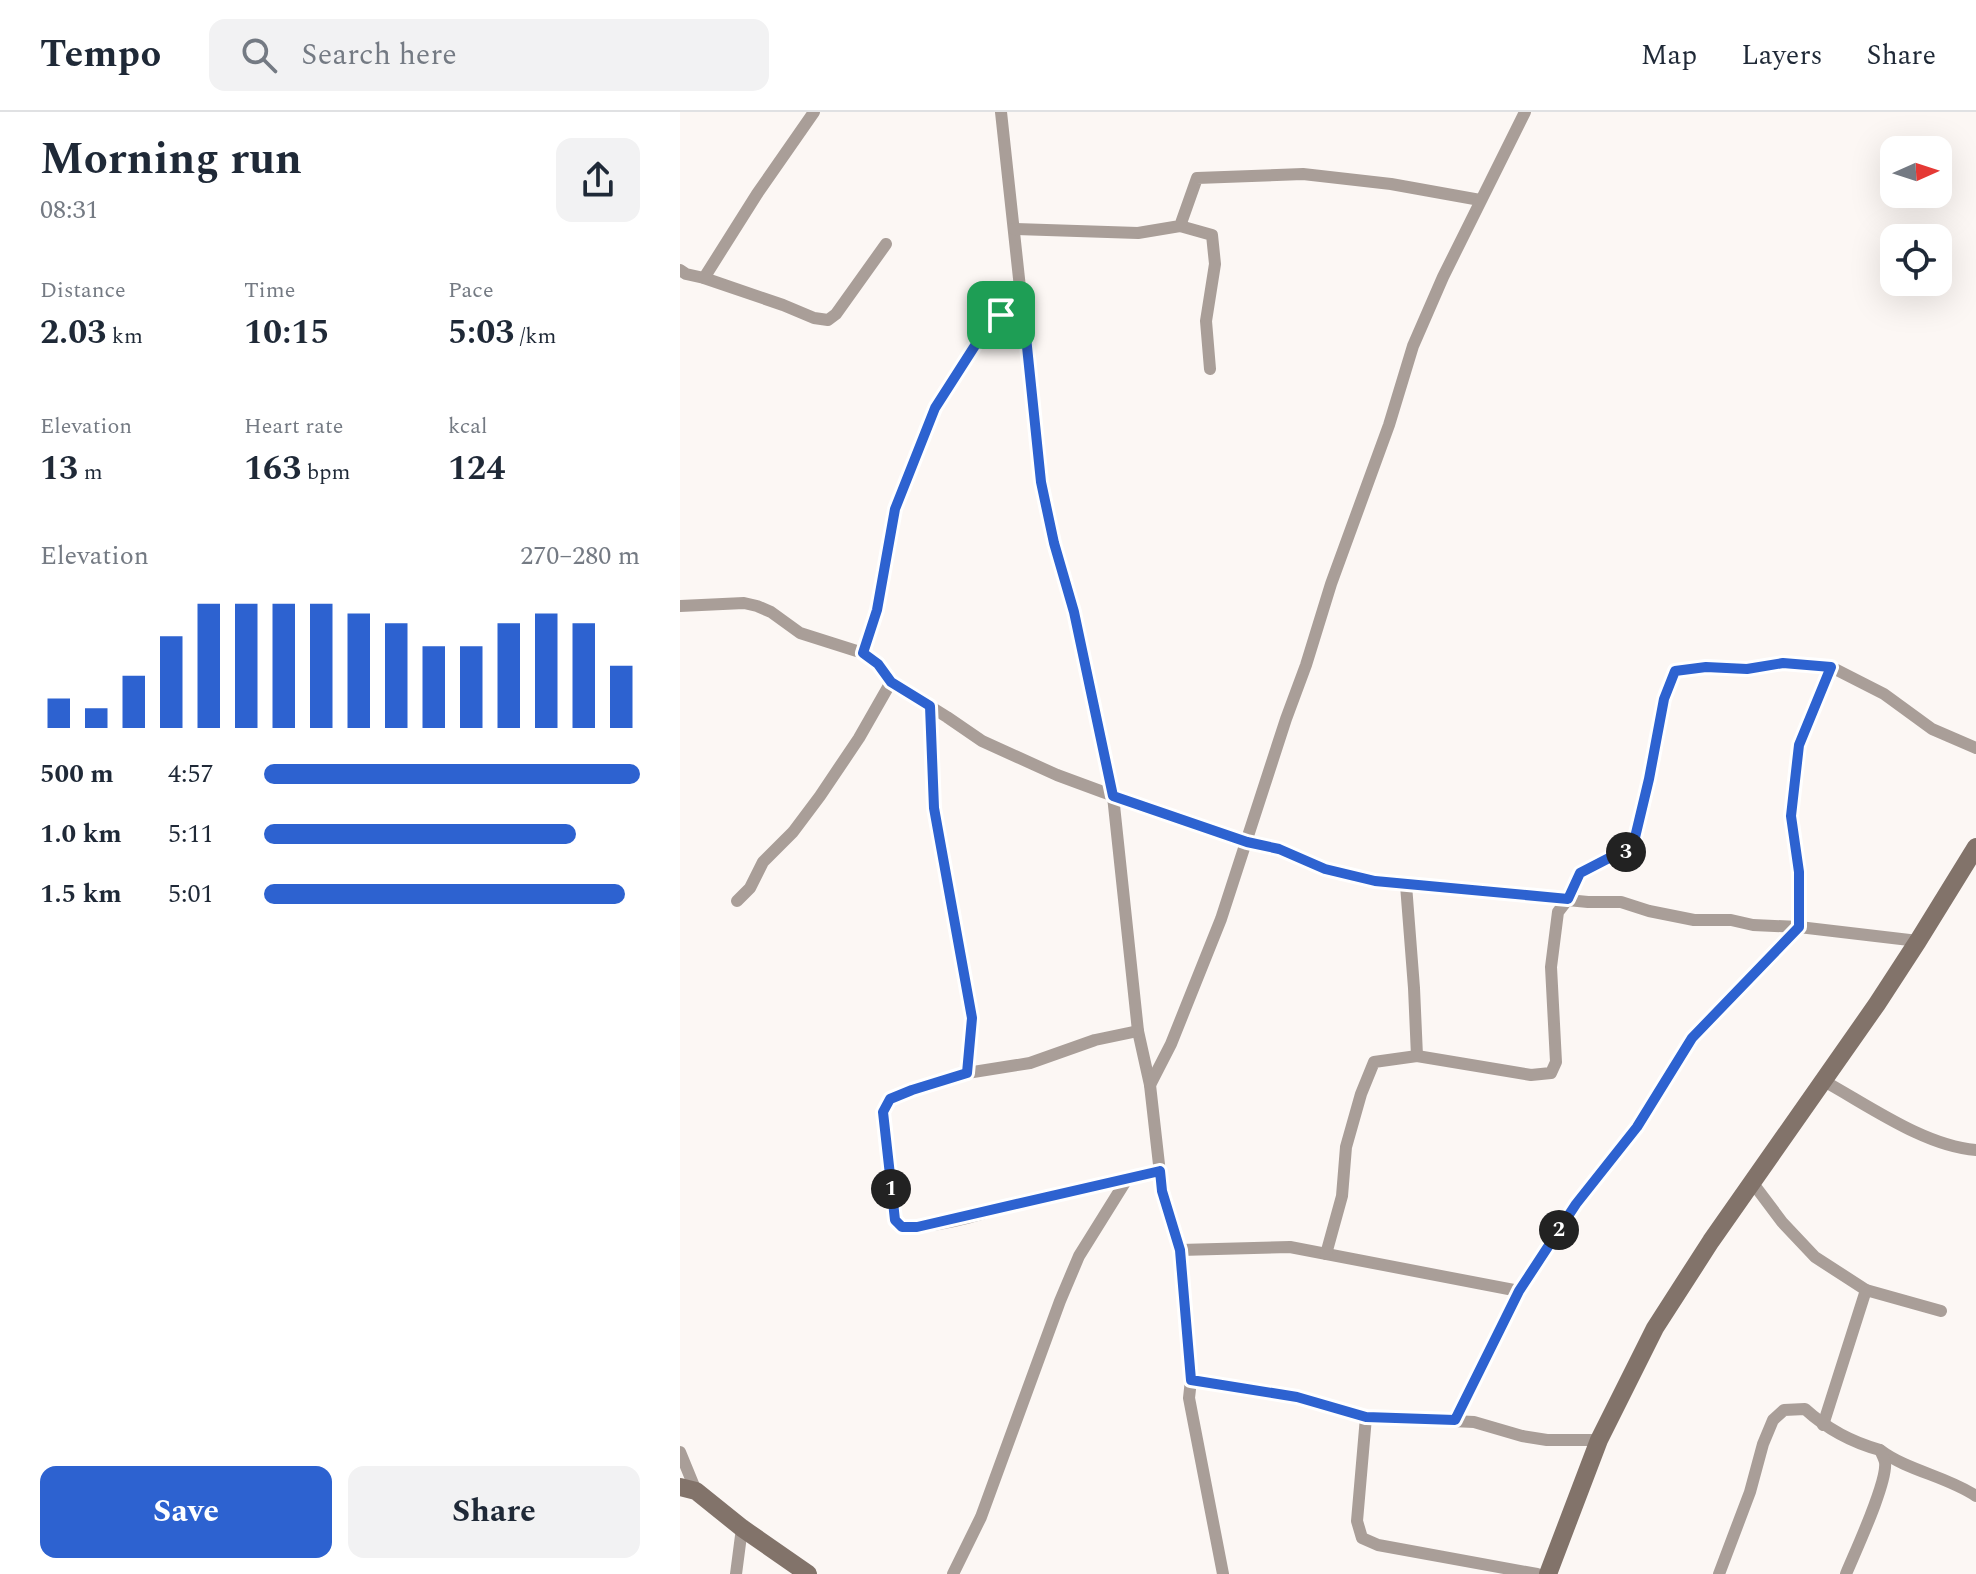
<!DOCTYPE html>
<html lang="en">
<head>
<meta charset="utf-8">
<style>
	:root { --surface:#fff; --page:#f2f2f3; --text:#1f2937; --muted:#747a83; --line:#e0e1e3; --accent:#2d62d0 }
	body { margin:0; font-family:Spectral,serif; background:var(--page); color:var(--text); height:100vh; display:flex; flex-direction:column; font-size:30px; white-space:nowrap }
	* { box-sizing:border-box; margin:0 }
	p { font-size:26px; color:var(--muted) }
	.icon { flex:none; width:44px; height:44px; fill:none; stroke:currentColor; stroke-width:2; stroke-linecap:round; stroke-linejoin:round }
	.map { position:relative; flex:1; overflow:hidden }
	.details { display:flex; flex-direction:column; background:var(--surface); width:680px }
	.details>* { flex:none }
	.needle { width:52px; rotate:87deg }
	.controls { position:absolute; left:1200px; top:24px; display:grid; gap:16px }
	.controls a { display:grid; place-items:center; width:72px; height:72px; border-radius:16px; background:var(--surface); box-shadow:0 8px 32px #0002; font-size:40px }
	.pin { position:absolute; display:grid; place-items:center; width:68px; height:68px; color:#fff; margin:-34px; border-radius:16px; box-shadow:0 4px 12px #0006 }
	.km { position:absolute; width:40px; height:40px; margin:-20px; border-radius:50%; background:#222; color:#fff; font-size:22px; line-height:40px; text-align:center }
	.round { display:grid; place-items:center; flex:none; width:84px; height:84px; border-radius:16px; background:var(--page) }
	.headline { display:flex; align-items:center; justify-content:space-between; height:136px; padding:0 40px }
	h1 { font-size:44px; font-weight:700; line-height:60px }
	.figures { display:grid; grid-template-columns:repeat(3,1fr); gap:12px; height:136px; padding:8px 40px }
	.figures div { display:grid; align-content:center }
	.figures b { font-size:34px; font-weight:700 }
	.figures small { font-size:22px; font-weight:400 }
	.figures p { font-size:22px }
	.chart { height:224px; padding:16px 40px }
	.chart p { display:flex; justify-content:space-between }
	.chart svg { width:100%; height:144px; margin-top:8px; stroke:var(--accent); stroke-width:6 }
	.action { display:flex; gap:16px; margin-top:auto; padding:16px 40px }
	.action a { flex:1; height:92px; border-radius:16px; background:var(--accent); color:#fff; font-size:32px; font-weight:700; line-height:92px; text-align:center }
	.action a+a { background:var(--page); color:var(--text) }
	ul { padding:0 40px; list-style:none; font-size:26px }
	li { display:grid; grid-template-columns:128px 96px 1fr; align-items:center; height:60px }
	li i { height:20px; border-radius:10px; background:var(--accent) }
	header { display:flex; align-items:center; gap:48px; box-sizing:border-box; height:112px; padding:0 40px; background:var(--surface); border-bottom:2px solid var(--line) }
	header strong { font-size:38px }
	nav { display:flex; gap:44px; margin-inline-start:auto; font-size:28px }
	.search { width:560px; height:72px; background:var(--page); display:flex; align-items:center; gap:20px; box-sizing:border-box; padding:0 28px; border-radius:16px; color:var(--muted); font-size:30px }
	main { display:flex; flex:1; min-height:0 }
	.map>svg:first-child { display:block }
</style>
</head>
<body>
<header>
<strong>Tempo</strong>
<div class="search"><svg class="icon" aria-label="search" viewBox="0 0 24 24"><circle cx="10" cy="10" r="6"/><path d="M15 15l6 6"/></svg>Search here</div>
<nav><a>Map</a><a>Layers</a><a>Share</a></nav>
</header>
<main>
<section class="details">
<div class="headline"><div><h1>Morning run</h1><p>08:31</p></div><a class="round"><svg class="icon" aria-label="share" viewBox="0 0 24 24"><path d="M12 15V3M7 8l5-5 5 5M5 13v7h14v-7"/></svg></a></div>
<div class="figures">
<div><p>Distance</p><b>2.03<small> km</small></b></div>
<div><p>Time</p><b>10:15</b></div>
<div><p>Pace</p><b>5:03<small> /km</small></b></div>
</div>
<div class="figures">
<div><p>Elevation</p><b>13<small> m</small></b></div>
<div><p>Heart rate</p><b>163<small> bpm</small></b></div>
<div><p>kcal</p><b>124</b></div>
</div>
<div class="chart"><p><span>Elevation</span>270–280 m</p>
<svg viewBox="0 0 160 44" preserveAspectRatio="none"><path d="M5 44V35M15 44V38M25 44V28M35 44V16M45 44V6M55 44V6M65 44V6M75 44V6M85 44V9M95 44V12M105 44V19M115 44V19M125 44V12M135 44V9M145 44V12M155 44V25"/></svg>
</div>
<ul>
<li><b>500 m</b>4:57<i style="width:100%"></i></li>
<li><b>1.0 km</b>5:11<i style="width:83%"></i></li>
<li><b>1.5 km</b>5:01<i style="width:96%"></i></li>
</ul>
<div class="action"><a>Save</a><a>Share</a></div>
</section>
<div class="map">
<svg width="1296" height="1462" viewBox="0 0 1296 1462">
	<rect width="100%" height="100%" fill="#fcf7f4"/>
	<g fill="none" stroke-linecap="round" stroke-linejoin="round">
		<g stroke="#a99e98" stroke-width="12">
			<path d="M321,0L361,370L374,431L394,500L433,684L458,919L470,973L482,1079L500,1138L511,1268L509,1286L543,1462"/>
			<path d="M500,114L532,123L535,152L526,209L530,257"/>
			<path d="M334,117L458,121L500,114L517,66L623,62L711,72L800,88"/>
			<path d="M0,158L6,162L24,166L103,193L134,206L148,208L156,202L206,132"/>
			<path d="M24,166L77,82L134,0"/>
			<path d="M0,494L64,491L77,494L91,500L120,521L183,541L198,552L211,570L267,605L302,629L377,663L423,680L567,730L599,737L645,757L695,769L825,782L908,790H941L969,799L1014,808H1051L1073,813L1119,815L1238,829"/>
			<path d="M183,541L197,498L215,397L255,296L296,232L321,203L343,196"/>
			<path d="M250,594L254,696L292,906L287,961"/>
			<path d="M726,773L734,876L737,944"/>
			<path d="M57,789L70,776L83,750L113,720L140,684L179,626L211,570"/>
			<path d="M1142,968C1188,993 1244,1034 1296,1038"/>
			<path d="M470,973L491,932L541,807L606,607L626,553L651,472L709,313L733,234L763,165L845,0"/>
			<path d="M447,1067C415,1074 382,1080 350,1088C309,1099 265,1116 222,1115L215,1108L211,1085L203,1000L210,987L232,978L287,961L350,951L415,928L458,919"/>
			<path d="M1072,1070L1102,1110L1135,1145L1186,1178L1261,1199"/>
			<path d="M500,1138L610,1135L839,1179"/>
			<path d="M646,1142L662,1084L666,1035L681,982L694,950L737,944L851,963L871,961L876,950L871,855L878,800L888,787L900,761L929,746L952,738L969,667L984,587L995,559L1026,555L1067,557L1103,551L1151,555L1204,582L1252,617L1296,636"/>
			<path d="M511,1268L617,1285L686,1305L794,1310L842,1324L867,1328H919"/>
			<path d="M686,1305L677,1409L682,1426L698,1433L857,1462"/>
			<path d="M775,1308L839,1179L896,1092L957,1015L1012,926L1119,815V760L1111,704L1119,633L1151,555"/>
			<path d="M1143,1313L1186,1178"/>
			<path d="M1200,1338C1228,1359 1266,1364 1296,1384"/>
			<path d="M0,1340L16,1379"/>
			<path d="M56,1462L62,1416"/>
			<path d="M273,1462L301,1405L380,1189L399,1144L447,1067L480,1059"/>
			<path d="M1039,1462L1070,1380L1083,1332L1093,1308L1104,1298L1125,1297C1147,1317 1171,1330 1200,1338C1202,1342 1204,1346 1205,1350C1208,1370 1175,1440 1166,1462"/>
		</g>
		<g stroke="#82736a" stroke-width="18">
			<path d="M0,1375L16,1379L62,1416L128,1462"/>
			<path d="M868,1462L919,1328L975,1216L1031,1129L1197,892L1238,829L1296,735"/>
		</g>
	</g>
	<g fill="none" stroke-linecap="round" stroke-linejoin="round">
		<defs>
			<path id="route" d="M343,196L361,370L374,431L394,500L433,684L567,730L599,737L645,757L695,769L888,787L900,761L929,746L952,738L969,667L984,587L995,559L1026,555L1067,557L1103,551L1151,555L1119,633L1111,704L1119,760V815L1012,926L957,1015L896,1092L839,1179L775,1308L686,1305L617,1285L511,1268L500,1138L482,1079L480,1059L237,1115H222L215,1108L203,1000L210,987L232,978L287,961L292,906L254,696L250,594L211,570L198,552L183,541L197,498L215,397L255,296L296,232L321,203Z"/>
		</defs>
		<use href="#route" stroke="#fff" stroke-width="16"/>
		<use href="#route" stroke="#2d62d0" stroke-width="10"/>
	</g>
</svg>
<div class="controls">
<a><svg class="needle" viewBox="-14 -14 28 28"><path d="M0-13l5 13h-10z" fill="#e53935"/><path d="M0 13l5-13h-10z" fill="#747a83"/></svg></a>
<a><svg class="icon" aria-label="locate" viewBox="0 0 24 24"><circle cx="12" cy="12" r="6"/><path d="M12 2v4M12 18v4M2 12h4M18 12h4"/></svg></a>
</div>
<div class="pin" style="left:321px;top:203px;background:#1e9e55"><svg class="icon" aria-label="arrive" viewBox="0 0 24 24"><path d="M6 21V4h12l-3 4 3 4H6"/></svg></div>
<b class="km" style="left:211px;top:1077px">1</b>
<b class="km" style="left:879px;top:1118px">2</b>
<b class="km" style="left:946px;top:740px">3</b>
</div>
</main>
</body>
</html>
